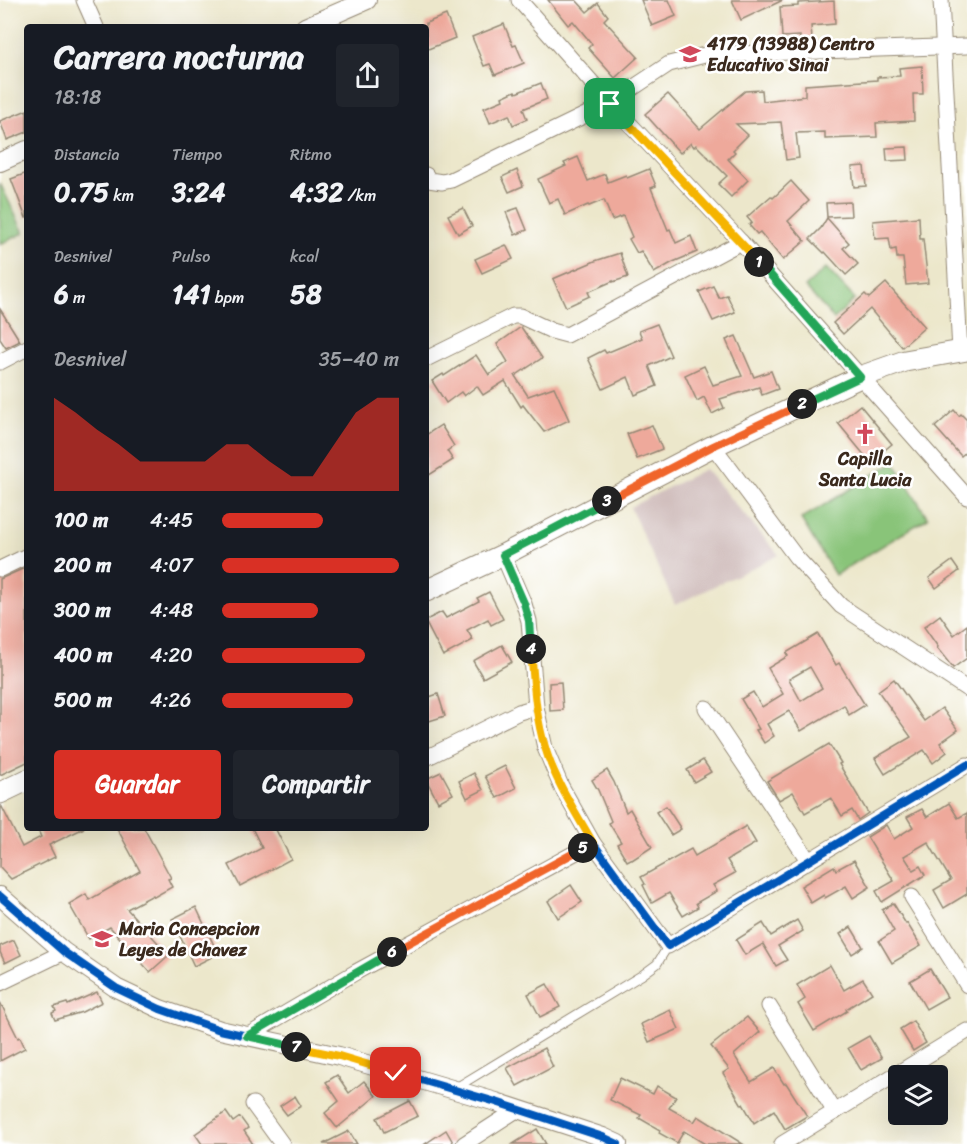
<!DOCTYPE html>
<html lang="es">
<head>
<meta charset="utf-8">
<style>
	:root { --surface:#171b24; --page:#20242c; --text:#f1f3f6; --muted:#9ea1a6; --accent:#d93025 }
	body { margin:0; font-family:Sriracha,sans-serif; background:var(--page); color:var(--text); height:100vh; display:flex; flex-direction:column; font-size:22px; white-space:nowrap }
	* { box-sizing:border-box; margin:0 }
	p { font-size:20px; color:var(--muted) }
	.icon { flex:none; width:33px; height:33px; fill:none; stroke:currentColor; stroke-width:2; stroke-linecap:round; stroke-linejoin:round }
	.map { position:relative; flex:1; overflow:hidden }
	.sheet { position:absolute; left:24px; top:24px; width:405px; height:807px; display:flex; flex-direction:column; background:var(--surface); border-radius:6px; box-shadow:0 6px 24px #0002 }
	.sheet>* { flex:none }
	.controls { position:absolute; left:888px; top:1065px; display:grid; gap:12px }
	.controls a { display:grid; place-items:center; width:60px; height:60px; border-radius:6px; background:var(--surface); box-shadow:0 6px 24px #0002; font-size:30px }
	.pin { position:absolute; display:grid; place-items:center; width:51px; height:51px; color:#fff; margin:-26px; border-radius:12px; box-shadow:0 3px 9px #0006 }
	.km { position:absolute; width:30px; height:30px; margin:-15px; border-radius:50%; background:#222; color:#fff; font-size:16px; line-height:30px; text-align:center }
	.round { display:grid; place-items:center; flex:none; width:63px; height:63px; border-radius:6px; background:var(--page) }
	.head { display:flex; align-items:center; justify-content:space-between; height:102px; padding:0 30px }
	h1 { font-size:33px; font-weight:800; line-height:45px }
	.figures { display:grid; grid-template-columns:repeat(3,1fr); gap:9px; height:102px; padding:6px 30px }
	.figures div { display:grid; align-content:center }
	.figures b { font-size:26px; font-weight:800 }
	.figures small { font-size:16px; font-weight:400 }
	.figures p { font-size:16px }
	.chart { height:168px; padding:12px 30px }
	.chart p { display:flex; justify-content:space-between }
	.chart svg { width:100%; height:108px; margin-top:6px; fill:var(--accent); opacity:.7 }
	.action { display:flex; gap:12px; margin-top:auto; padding:12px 30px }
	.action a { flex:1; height:69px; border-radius:6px; background:var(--accent); color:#fff; font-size:24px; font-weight:800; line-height:69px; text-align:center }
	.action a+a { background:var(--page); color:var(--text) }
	ul { padding:0 30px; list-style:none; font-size:20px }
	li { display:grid; grid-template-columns:96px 72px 1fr; align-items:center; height:45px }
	li i { height:15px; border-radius:8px; background:var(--accent) }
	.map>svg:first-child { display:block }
</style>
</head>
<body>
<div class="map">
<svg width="967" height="1144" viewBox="0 0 967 1144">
	<rect width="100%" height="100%" fill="#fff"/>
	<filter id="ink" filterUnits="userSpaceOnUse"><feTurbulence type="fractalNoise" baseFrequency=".0167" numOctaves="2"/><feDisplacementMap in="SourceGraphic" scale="12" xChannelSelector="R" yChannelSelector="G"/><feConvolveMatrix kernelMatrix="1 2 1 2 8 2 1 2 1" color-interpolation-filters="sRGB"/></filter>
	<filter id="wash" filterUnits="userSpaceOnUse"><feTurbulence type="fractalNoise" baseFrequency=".008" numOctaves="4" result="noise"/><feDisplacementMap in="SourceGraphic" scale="24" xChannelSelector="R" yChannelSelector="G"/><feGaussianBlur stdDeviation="1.35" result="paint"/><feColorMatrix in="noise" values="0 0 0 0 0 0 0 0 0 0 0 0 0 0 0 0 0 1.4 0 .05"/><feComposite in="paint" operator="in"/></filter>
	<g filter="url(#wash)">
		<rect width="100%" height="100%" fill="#ece7cb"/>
		<path fill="#d1bfbe" d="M705,469L779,555L675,605L630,507Z"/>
		<g fill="#89c479" stroke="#62774c" stroke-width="1.5">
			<path d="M0,183L24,233L0,244Z"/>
			<path d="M826,268L855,299L834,319L805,287Z"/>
			<path d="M894,462L928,518L835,575L801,519Z"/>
		</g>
		<g id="blocks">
			<g fill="#eea99b" fill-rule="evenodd">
				<path d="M548,0H576L587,12L598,3L608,16L604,20L638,57L615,78L588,48L592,44L573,21L568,25Z"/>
				<path d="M641,0H669L676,16L652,26Z"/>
				<path d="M732,0H783L741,20Z"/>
				<path d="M834,1L835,24L811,26L812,40H800V36L782,37L780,7L798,6V3Z"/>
				<path d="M446,15L455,38L426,50V23Z"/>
				<path d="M504,24L513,46L516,45L524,63L495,75L490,64L484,66L472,37Z"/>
				<path d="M922,66L923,94H913L914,121L876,123L877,137L825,139V132L796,133L799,158L786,160L781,122L736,124L748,135L733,150L735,152L728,159L748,180L731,197L718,184L727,176L696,145L694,147L691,143L680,153L645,114L668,94L700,129L745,91L762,90L763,101L805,96V85L877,80V77L900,76L899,68Z"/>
				<path d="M541,83L547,99L523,109L527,119L513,125L509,115L490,123L484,108L503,100L502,97L515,91L516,93Z"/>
				<path d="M27,110V132L7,140L0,121Z"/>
				<path d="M907,147L908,160L887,161L886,148Z"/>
				<path d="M578,157L588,181L605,174L608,182L626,175L627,178L649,169L656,186L651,188L668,230L670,229L676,243L691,236L697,252L673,262L654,273L641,251L637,253L629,239L632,237L623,216L612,220L604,200L589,206L588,205L565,215L558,199L549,203L538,179L566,166L564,163Z"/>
				<path d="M864,166L866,186L854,187L852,167Z"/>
				<path d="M517,170L523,186L509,192L502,177Z"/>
				<path d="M27,173V218H26L11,179Z"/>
				<path d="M791,181L809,201L788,221L805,241L783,260L760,232L757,234L749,225L752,223L747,217L771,196L773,198Z"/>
				<path d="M850,202L851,216L827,217L826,203Z"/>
				<path d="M463,208L472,226L458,234L448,215Z"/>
				<path d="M518,208L527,230L515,235L506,212Z"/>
				<path d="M919,217L920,239H923L928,283L906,285L903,258H897L896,249L891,250L889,238L875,239L873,221Z"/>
				<path d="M827,218L849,243L843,248L858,264L846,275L825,252L824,253L810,239L821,228Z"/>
				<path d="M506,245L513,259L482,273L475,259Z"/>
				<path d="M620,253L628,277L613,282V281L588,292L590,296L566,307L553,279L595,261Z"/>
				<path d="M886,283L925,327L902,347L870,309L843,334L833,323L865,294L869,298Z"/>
				<path d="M713,286L719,298L727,295L735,312L713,321L699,292Z"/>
				<path d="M0,309L20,341L6,348L0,339Z"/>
				<path d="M657,324L671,356L649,366L657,386L635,395L628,377L603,389L588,358L604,350L606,353L642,338L639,331Z"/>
				<path d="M521,327L542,358L515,376L528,396L554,387L569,420L544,432L523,405L521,407L505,381L483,395L477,386L464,396L461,392L446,403L432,381L443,374L444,376L476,355L489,375L508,362L497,344Z"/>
				<path d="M736,336L754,377L771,371L778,389L762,395L759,387L720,399L724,408L712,414L704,397L697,401L685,375L704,366L713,385L742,376L726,340Z"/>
				<path d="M860,405L892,444L870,462L838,423Z"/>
				<path d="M954,410L959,416L961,414L967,420V451L961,456L935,427Z"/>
				<path d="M441,425L454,446L447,451L453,460L426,477V435Z"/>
				<path d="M652,425L662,449L637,459L627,434Z"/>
				<path d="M952,561L959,571L936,588L929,578Z"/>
				<path d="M27,567V762L0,775V579Z"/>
				<path d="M489,592L503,619L491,625L488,619L467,630L473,640L443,656L426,623V620L442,612L446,618L479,601L477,598Z"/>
				<path d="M940,615L954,635L967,625V658L953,668L937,648L938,647L924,627Z"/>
				<path d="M818,634L836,665L839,663L865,705L849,715L844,705L801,731L789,711L767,724L774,736L764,743L756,730L759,729L741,699L753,692L762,707L783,694L768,668L788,656L786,653ZM810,667L822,688L801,701L789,679Z"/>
				<path d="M502,645L512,662L483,678L473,661Z"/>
				<path d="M894,679L924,721L942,708L958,730L940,743L947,752L933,763L924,750L885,774L875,758L911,737L878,691Z"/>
				<path d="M561,682L563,710L550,711L549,683Z"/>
				<path d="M438,694L445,716L426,722V698Z"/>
				<path d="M829,744L841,763L839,764L868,813L858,820L852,810L842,816L831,798L805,813L793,792L779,800L767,781Z"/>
				<path d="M703,760L711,772L694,782L687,770Z"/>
				<path d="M505,766L516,788L497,798L485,776Z"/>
				<path d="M607,770L614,782L626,812L630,809L652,847L632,860L631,859L627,861L617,844L621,842L609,823L611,821L598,790L592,780Z"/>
				<path d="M441,772L453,794L438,802L426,779Z"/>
				<path d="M474,773L483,790L467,798L459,781Z"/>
				<path d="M949,803L958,818L967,813V894L944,908L934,890L951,880L928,842L904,856L913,870L920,866L925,875L882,902L876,891L894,881L867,837L886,825L894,839L913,827L907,817L922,809L927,817Z"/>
				<path d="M1,805L22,847L41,837L37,828H84L49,845L55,857L11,879L0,867Z"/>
				<path d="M666,806L681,829L671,835L656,812Z"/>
				<path d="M746,826L756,843L727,860L735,873L713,885L717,891L696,903L698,907L683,916L669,893L652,903L643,885L645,884L641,877L691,849L695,856Z"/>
				<path d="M117,828H144L171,878L168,879L172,887L154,897L153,895L127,909L169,955L150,972L110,927L89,939L69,904L86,894L89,900L140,871Z"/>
				<path d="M252,828H275L291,859L240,886L229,865L262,848Z"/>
				<path d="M854,860L870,887L853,898L846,886L825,898L824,895L811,903L801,886L834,866L836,870Z"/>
				<path d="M571,885L582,902L558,918L548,901Z"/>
				<path d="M893,903L906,924L907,923L921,946L892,963L879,941L894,931L882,910Z"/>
				<path d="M196,907L218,954L194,966L172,919Z"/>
				<path d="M797,920L803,931L778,946L787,960L776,966L763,944L745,955L736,940L763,923L771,936Z"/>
				<path d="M851,927L863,947L852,954L840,934Z"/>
				<path d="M14,940L21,955L5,963L0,952V946Z"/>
				<path d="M830,965L844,990L863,979L872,993L846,1009L847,1011L814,1031L798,1004L805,999L797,985Z"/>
				<path d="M930,969L947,997L926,1009L910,981Z"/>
				<path d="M547,984L560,1007L540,1017L528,994Z"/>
				<path d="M97,992L102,1002L82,1012L55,1020L52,1013L56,1011L54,1007L67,1003L68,1005Z"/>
				<path d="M0,1002L18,1038L20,1037L25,1048L0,1061Z"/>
				<path d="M670,1010L679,1029L649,1042L641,1024Z"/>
				<path d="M747,1017L760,1032L734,1055L751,1082L774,1068L784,1084L786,1083L807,1116L785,1129L774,1110L754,1123L743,1104L742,1105L723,1073L729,1069L711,1046Z"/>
				<path d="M913,1021L926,1043L913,1051L900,1029Z"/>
				<path d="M869,1036L882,1058L861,1070L848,1048Z"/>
				<path d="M544,1048L553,1067L517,1086L507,1068Z"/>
				<path d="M337,1075L349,1093L364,1081L376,1096L337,1128L325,1113L339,1101L326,1082Z"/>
				<path d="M620,1078L653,1094L657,1086L676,1097L669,1108L694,1122L698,1116L743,1144H705L684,1131L677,1143L659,1133L660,1130L639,1118L641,1115L610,1100Z"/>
				<path d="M295,1096L301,1106L287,1115L280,1106Z"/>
				<path d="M410,1101L418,1116L384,1132L377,1118Z"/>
				<path d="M226,1112L233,1122L240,1117L248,1128L244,1131L253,1144H202L195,1134Z"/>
				<path d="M537,1129L546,1144H513Z"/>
				<path d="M446,1130L454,1144H425Z"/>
				<path d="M349,1131L357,1144H323Z"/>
			</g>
		</g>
	</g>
	<g filter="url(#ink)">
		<use href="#blocks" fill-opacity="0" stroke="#948874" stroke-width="1.5"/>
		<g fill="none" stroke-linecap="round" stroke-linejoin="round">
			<defs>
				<path id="service" d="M457,1087L642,975L657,964L668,946"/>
				<g id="minor">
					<path d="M84,0L96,27"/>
					<path d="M519,0L610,103L741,242L967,497"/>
					<path d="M941,0L960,351"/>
					<path d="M426,175L429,180L442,182L451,180L610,103L669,64L705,55L967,46"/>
					<path d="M426,359L513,316H520L552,331L567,335L741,242"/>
					<path d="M0,362L27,348"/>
					<path d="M713,446L796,557L841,606L967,689"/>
					<path d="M503,555L524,604L529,621L536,707L545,748L561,786L593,843L668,946L967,765"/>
					<path d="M0,569L27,556"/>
					<path d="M706,708L808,860"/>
					<path d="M426,758L519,712L536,707"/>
					<path d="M912,897L967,985"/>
					<path d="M0,983L64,952"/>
					<path d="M769,1006L835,1112"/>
					<path d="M247,1036L356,972L593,843"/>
					<path d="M253,1104L282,1144"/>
					<path d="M464,1144L518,1109"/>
					<path d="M782,1144L967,1031"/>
				</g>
				<g id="tertiary">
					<path d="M305,27L367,0"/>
					<path d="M0,162L27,150"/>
					<path d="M0,896L64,952L116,988L160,1009L220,1030L339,1056L496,1102L603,1137L618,1144"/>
				</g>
				<g id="secondary">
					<path d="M426,591L503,555L713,446L860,377L905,361L967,350"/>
					<path d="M0,793L27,780"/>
				</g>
			</defs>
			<use href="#service" stroke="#948874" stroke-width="10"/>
			<use href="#minor" stroke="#948874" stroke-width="17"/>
			<use href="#tertiary" stroke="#948874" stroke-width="20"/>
			<use href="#secondary" stroke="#948874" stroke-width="23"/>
			<use href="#service" stroke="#fff" stroke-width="8"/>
			<use href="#minor" stroke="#fff" stroke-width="15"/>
			<use href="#tertiary" stroke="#fff" stroke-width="18"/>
			<use href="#secondary" stroke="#fff" stroke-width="21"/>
			<defs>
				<g id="cycleway">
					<path d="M503,555L524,604L529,621L536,707L545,748L561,786L593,843L668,946L967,765"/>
					<path d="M0,896L64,952L116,988L160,1009L220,1030L339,1056L496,1102L603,1137L618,1144"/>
				</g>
			</defs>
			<use href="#cycleway" stroke="#fff" stroke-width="11"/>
			<use href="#cycleway" stroke="#0057b8" stroke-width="8"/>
		</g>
	</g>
	<g fill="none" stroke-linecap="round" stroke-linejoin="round" filter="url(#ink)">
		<defs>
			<path id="split-1" d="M610,104L759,262"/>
			<path id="split-2" d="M759,262L860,377L802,404"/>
			<path id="split-3" d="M607,501L713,446L802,404"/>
			<path id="split-4" d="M531,649L529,621L524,603L503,555L607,501"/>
			<path id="split-5" d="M531,649C534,682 535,715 545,747C554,779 576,813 593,843L583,848"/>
			<path id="split-6" d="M392,952L583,848"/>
			<path id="split-7" d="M296,1047L247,1036L392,952"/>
			<path id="split-8" d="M296,1047L339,1056L396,1073"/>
		</defs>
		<use href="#split-1" stroke="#fff" stroke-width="12"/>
		<use href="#split-2" stroke="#fff" stroke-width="12"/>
		<use href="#split-3" stroke="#fff" stroke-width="12"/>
		<use href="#split-4" stroke="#fff" stroke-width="12"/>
		<use href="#split-5" stroke="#fff" stroke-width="12"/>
		<use href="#split-6" stroke="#fff" stroke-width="12"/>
		<use href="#split-7" stroke="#fff" stroke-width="12"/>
		<use href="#split-8" stroke="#fff" stroke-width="12"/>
		<use href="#split-1" stroke="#f5b400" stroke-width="8"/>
		<use href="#split-2" stroke="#22a559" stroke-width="8"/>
		<use href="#split-3" stroke="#f0652b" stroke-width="8"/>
		<use href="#split-4" stroke="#22a559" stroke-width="8"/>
		<use href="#split-5" stroke="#f5b400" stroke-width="8"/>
		<use href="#split-6" stroke="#f0652b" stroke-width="8"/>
		<use href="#split-7" stroke="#22a559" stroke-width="8"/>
		<use href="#split-8" stroke="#f5b400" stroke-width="8"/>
	</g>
	<defs>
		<symbol id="school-bare" viewBox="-9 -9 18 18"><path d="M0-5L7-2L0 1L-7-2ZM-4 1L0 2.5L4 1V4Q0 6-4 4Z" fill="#d1495b" stroke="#fff" stroke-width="2.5" paint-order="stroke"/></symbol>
		<symbol id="church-bare" viewBox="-9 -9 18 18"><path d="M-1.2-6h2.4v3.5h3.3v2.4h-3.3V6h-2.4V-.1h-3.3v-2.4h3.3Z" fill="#d1495b" stroke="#fff" stroke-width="2.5" paint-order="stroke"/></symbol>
	</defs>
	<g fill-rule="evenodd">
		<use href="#school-bare" x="675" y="39" width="30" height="30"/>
		<use href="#church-bare" x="850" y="419" width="30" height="30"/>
		<use href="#school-bare" x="87" y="924" width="30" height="30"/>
	</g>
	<g text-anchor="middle" stroke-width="5" stroke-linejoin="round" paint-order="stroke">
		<g font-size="18" font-weight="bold" fill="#3b2a1e" stroke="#fff" text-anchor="start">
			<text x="707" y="50">4179 (13988) Centro<tspan x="707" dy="21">Educativo Sinai</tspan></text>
			<text x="865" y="465" text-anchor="middle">Capilla<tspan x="865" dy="21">Santa Lucia</tspan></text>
			<text x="119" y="935">Maria Concepcion<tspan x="119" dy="21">Leyes de Chavez</tspan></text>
		</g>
	</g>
</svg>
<div class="controls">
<a><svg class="icon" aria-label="layers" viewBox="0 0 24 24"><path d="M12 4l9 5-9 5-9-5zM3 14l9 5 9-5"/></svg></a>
</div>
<div class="pin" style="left:610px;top:104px;background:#1e9e55"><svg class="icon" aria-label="arrive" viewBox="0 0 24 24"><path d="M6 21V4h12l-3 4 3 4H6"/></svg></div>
<div class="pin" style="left:396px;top:1073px;background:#d93025"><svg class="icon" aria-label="check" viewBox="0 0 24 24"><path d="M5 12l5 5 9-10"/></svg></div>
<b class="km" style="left:759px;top:262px">1</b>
<b class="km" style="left:802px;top:404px">2</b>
<b class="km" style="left:607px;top:501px">3</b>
<b class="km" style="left:531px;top:649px">4</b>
<b class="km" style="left:583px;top:848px">5</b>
<b class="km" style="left:392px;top:952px">6</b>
<b class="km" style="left:296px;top:1047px">7</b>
<section class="sheet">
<div class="head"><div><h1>Carrera nocturna</h1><p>18:18</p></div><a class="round"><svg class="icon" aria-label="share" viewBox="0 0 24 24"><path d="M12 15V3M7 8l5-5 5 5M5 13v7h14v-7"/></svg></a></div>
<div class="figures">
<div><p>Distancia</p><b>0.75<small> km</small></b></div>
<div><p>Tiempo</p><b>3:24</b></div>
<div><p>Ritmo</p><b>4:32<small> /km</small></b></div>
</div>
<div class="figures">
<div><p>Desnivel</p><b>6<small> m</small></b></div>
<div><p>Pulso</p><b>141<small> bpm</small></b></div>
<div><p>kcal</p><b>58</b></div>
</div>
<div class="chart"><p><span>Desnivel</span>35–40 m</p>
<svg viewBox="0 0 160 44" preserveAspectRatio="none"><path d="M0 44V6L10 12L20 19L30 25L40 32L50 32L60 32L70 32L80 25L90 25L100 32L110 38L120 38L130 25L140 12L150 6L160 6V44z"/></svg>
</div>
<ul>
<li><b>100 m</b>4:45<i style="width:57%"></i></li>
<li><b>200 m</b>4:07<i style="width:100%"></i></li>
<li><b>300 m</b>4:48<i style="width:54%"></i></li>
<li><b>400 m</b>4:20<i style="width:81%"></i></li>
<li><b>500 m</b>4:26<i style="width:74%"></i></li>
</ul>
<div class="action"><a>Guardar</a><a>Compartir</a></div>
</section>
</div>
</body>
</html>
